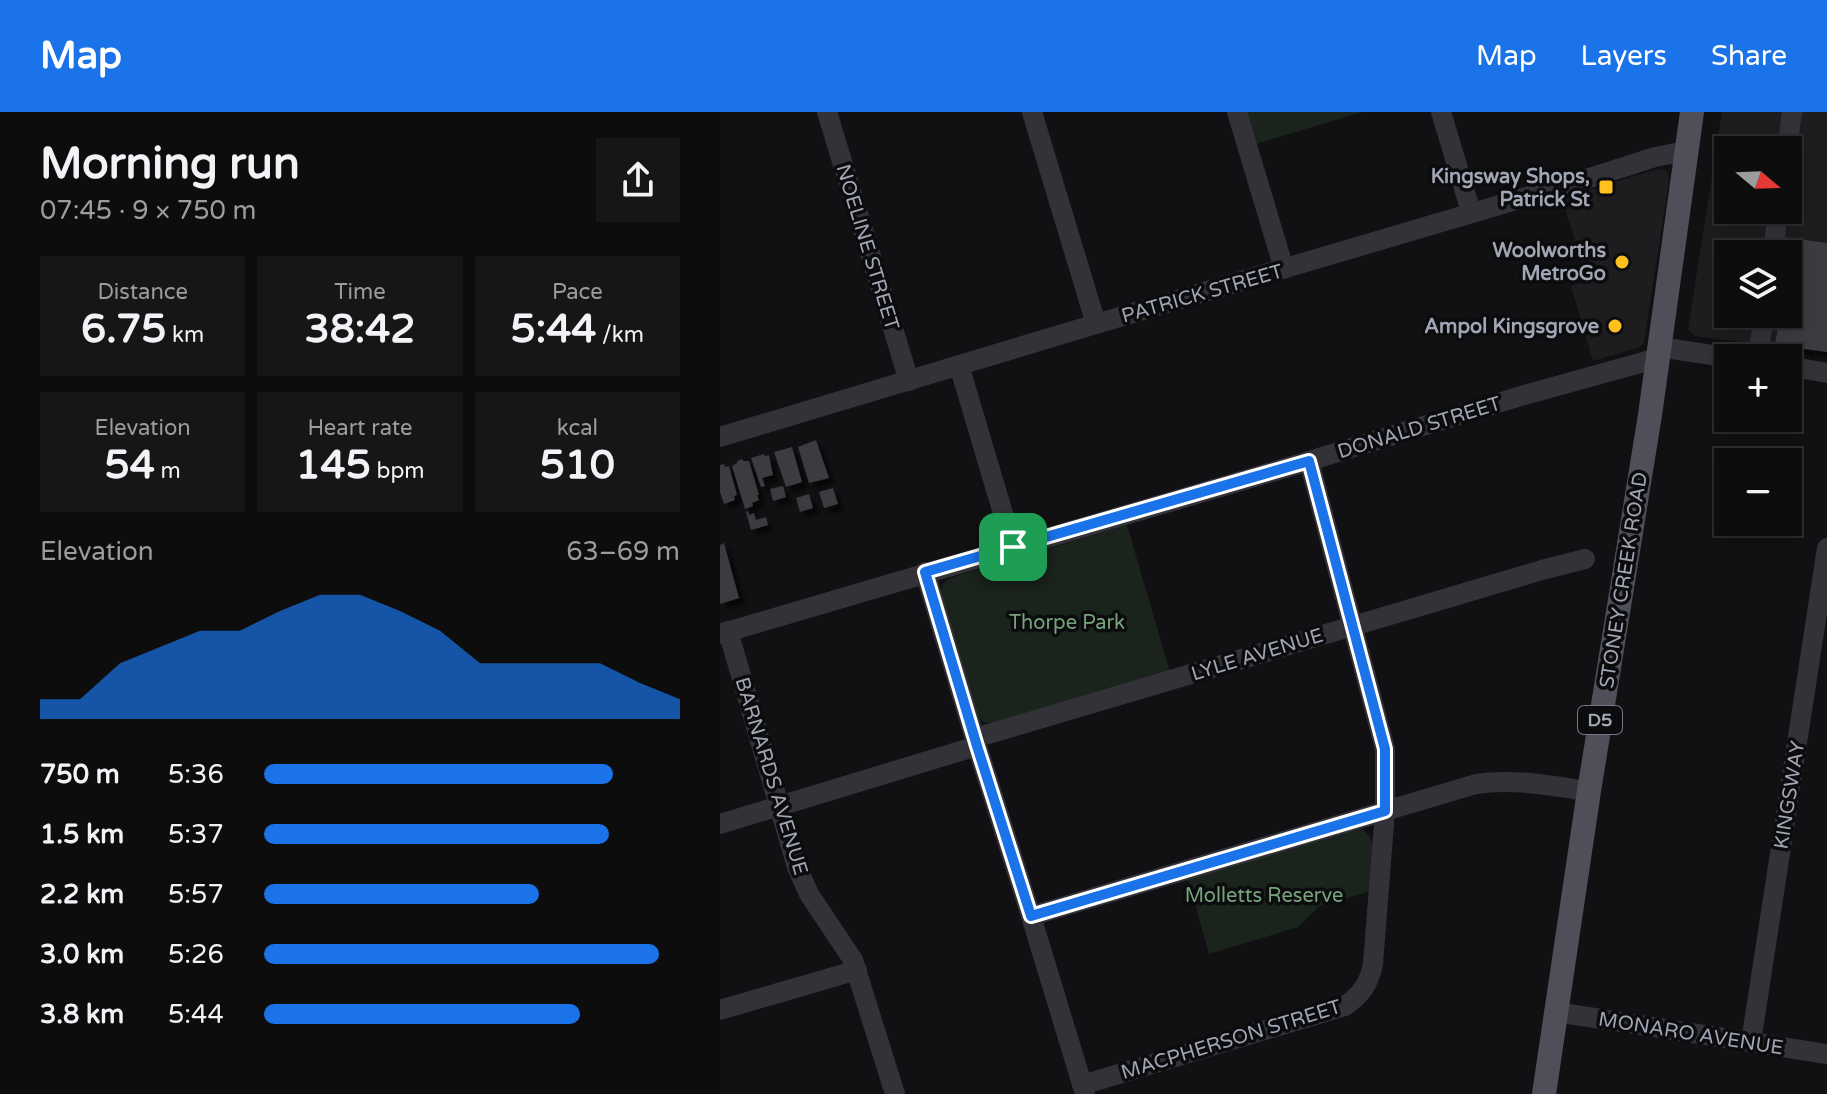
<!DOCTYPE html>
<html lang="en">
<head>
<meta charset="utf-8">
<style>
	:root { --surface:#0d0d0e; --page:#161617; --text:#f1f3f6; --muted:#9a9c9e; --line:#2d2d2e; --accent:#1a73e8 }
	body { margin:0; font-family:"Varela Round",sans-serif; background:var(--page); color:var(--text); height:100vh; display:flex; flex-direction:column; font-size:30px; white-space:nowrap }
	* { box-sizing:border-box; margin:0 }
	p { font-size:26px; color:var(--muted) }
	.icon { flex:none; width:44px; height:44px; fill:none; stroke:currentColor; stroke-width:2; stroke-linecap:round; stroke-linejoin:round }
	.map { position:relative; flex:1; overflow:hidden }
	.details { display:flex; flex-direction:column; background:var(--surface); width:720px }
	.details>* { flex:none }
	.needle { width:52px; rotate:109deg }
	.buttons { position:absolute; left:994px; top:24px; display:grid; gap:16px }
	.buttons a { display:grid; place-items:center; width:88px; height:88px; border-radius:0px; background:var(--surface); box-shadow:0 4px 12px #0003,0 0 0 2px var(--line); font-size:40px }
	.pin { position:absolute; display:grid; place-items:center; width:68px; height:68px; color:#fff; margin:-34px; border-radius:16px; box-shadow:0 4px 12px #0006 }
	.round { display:grid; place-items:center; flex:none; width:84px; height:84px; border-radius:0px; background:var(--page) }
	.overview { display:flex; align-items:center; justify-content:space-between; height:136px; padding:0 40px }
	h1 { font-size:44px; font-weight:700; line-height:60px }
	.figures { display:grid; grid-template-columns:repeat(3,1fr); gap:12px; height:136px; padding:8px 40px }
	.figures div { display:grid; align-content:center; border-radius:0px; background:var(--page); text-align:center }
	.figures b { font-size:40px; font-weight:700 }
	.figures small { font-size:22px; font-weight:400 }
	.figures p { font-size:22px }
	.chart { height:224px; padding:16px 40px }
	.chart p { display:flex; justify-content:space-between }
	.chart svg { width:100%; height:144px; margin-top:8px; fill:var(--accent); opacity:.7 }
	ul { padding:0 40px; list-style:none; font-size:26px }
	li { display:grid; grid-template-columns:128px 96px 1fr; align-items:center; height:60px }
	li i { height:20px; border-radius:10px; background:var(--accent) }
	header { display:flex; align-items:center; gap:48px; box-sizing:border-box; height:112px; padding:0 40px; background:var(--accent); color:#fff }
	header strong { font-size:38px }
	nav { display:flex; gap:44px; margin-inline-start:auto; font-size:28px }
	main { display:flex; flex:1; min-height:0 }
	.map>svg:first-child { display:block }
</style>
</head>
<body>
<header>
<strong>Map</strong>
<nav><a>Map</a><a>Layers</a><a>Share</a></nav>
</header>
<main>
<section class="details">
<div class="overview"><div><h1>Morning run</h1><p>07:45 · 9 × 750 m</p></div><a class="round"><svg class="icon" aria-label="share" viewBox="0 0 24 24"><path d="M12 15V3M7 8l5-5 5 5M5 13v7h14v-7"/></svg></a></div>
<div class="figures">
<div><p>Distance</p><b>6.75<small> km</small></b></div>
<div><p>Time</p><b>38:42</b></div>
<div><p>Pace</p><b>5:44<small> /km</small></b></div>
</div>
<div class="figures">
<div><p>Elevation</p><b>54<small> m</small></b></div>
<div><p>Heart rate</p><b>145<small> bpm</small></b></div>
<div><p>kcal</p><b>510</b></div>
</div>
<div class="chart"><p><span>Elevation</span>63–69 m</p>
<svg viewBox="0 0 160 44" preserveAspectRatio="none"><path d="M0 44V38L10 38L20 27L30 22L40 17L50 17L60 11L70 6L80 6L90 11L100 17L110 27L120 27L130 27L140 27L150 33L160 38V44z"/></svg>
</div>
<ul>
<li><b>750 m</b>5:36<i style="width:84%"></i></li>
<li><b>1.5 km</b>5:37<i style="width:83%"></i></li>
<li><b>2.2 km</b>5:57<i style="width:66%"></i></li>
<li><b>3.0 km</b>5:26<i style="width:95%"></i></li>
<li><b>3.8 km</b>5:44<i style="width:76%"></i></li>
</ul>
</section>
<div class="map">
<svg width="1107" height="982" viewBox="0 0 1107 982">
	<defs>
		<filter id="shadow"><feDropShadow dx="6" dy="6" stdDeviation="2" flood-color="#0009"/></filter>
	</defs>
	<rect width="100%" height="100%" fill="#111113"/>
	<g fill="#1d1d20" fill-rule="evenodd">
		<path d="M1002,0H1107V241L975,224L968,218ZM1008,38H1068V98H1008ZM1008,142H1068V202H1008Z"/>
		<path d="M938,57L947,59L949,69L924,230L920,235L873,249L851,174L867,169L842,86Z"/>
	</g>
	<g fill="#1b231d">
		<path d="M527,0H642L536,32Z"/>
		<path d="M407,413L450,560L274,611L264,610L256,604L220,482L223,472L230,466Z"/>
		<path d="M641,716C661,729 652,758 651,779L600,794L578,815L489,842L467,763Z"/>
	</g>
	<g fill="#3a3b41" filter="url(#shadow)">
		<path d="M1062,125L1107,131V240L1055,233L1059,209L1049,207L1050,202H1068V142H1055Z"/>
		<path d="M96,328L109,366L89,371L78,335Z"/>
		<path d="M72,335L82,370L66,375L54,340Z"/>
		<path d="M44,342L45,344L49,343L53,363L42,366L45,374L41,375L31,346Z"/>
		<path d="M22,347L23,349H29L39,383H37L39,388L32,391L33,394L25,397L12,354L17,351V349Z"/>
		<path d="M4,352L5,355L9,354L17,383L14,384L15,388L4,392L0,380V353Z"/>
		<path d="M63,374L66,385L53,389L50,377Z"/>
		<path d="M113,376L118,392L104,396L99,380Z"/>
		<path d="M89,382L93,396L80,400L76,386Z"/>
		<path d="M28,399L29,403L34,401L36,408L46,405L48,413L31,418L26,400Z"/>
		<path d="M4,431L19,486L0,492V433Z"/>
	</g>
	<g fill="none" stroke-linecap="round" stroke-linejoin="round">
		<g stroke="#323238" stroke-width="20">
			<path d="M107,0L189,269"/>
			<path d="M312,0L376,212"/>
			<path d="M517,0L564,157"/>
			<path d="M721,0L751,100"/>
			<path d="M1067,38L1072,0"/>
			<path d="M1052,142L1059,98"/>
			<path d="M939,235L1012,246"/>
			<path d="M1038,246L1044,202"/>
			<path d="M239,253L293,435"/>
			<path d="M1068,254L1107,261"/>
			<path d="M0,325L376,212L857,70L935,45L966,39"/>
			<path d="M205,460L257,634L311,804L365,982"/>
			<path d="M8,519L77,755L89,782L133,848L175,982"/>
			<path d="M0,522L589,349L801,284L938,246"/>
			<path d="M255,626L822,458L865,447"/>
			<path d="M0,712L257,634"/>
			<path d="M311,804L756,672C794,666 831,674 869,679"/>
			<path d="M0,898L137,858"/>
			<path d="M836,900L1107,942"/>
			<path d="M1031,930L1107,436"/>
			<path d="M362,973L625,894C641,883 649,872 653,852L665,699V637L589,349"/>
		</g>
		<path stroke="#4e4f58" stroke-width="24" d="M824,982L869,679L930,303L972,0"/>
	</g>
	<g fill="none" stroke-linecap="round" stroke-linejoin="round">
		<defs>
			<path id="route" d="M589,349L665,637V699L311,804L257,634L205,460Z"/>
		</defs>
		<use href="#route" stroke="#fff" stroke-width="16"/>
		<use href="#route" stroke="#1a73e8" stroke-width="10"/>
	</g>
	<g fill="#ffc21d" stroke="#0c0c0e" stroke-width="3">
		<rect x="878" y="67" width="16" height="16" rx="4"/>
		<circle cx="902" cy="150" r="8"/>
		<circle cx="895" cy="214" r="8"/>
	</g>
	<g text-anchor="middle" stroke-width="7" stroke-linejoin="round" paint-order="stroke">
		<rect fill="#0c0c0e" stroke="#747883" stroke-width="2" x="858" y="594" width="44" height="28" rx="6"/>
		<g font-size="18" font-weight="bold" fill="#a1a6b5">
			<text x="880" y="614">D5</text>
		</g>
		<g font-size="20" font-weight="bold" fill="#a1a6b5" stroke="#0c0c0e" text-anchor="end">
			<text x="870" y="71">Kingsway Shops,<tspan x="870" dy="23">Patrick St</tspan></text>
			<text x="886" y="145">Woolworths<tspan x="886" dy="23">MetroGo</tspan></text>
			<text x="879" y="221">Ampol Kingsgrove</text>
		</g>
		<g font-size="20" fill="#a1a6b5" stroke="#0c0c0e">
			<text transform="translate(148 135) rotate(73)" y="7">NOELINE STREET</text>
			<text transform="translate(482 181) rotate(-16)" y="7">PATRICK STREET</text>
			<text transform="translate(699 315) rotate(-17)" y="7">DONALD STREET</text>
			<text transform="translate(903 468) rotate(-81)" y="7">STONEY CREEK ROAD</text>
			<text transform="translate(537 542) rotate(-17)" y="7">LYLE AVENUE</text>
			<text transform="translate(52 664) rotate(73)" y="7">BARNARDS AVENUE</text>
			<text transform="translate(1069 683) rotate(-81)" y="7">KINGSWAY</text>
			<text transform="translate(971 921) rotate(9)" y="7">MONARO AVENUE</text>
			<text transform="translate(511 927) rotate(-17)" y="7">MACPHERSON STREET</text>
		</g>
		<g font-size="20" fill="#76a37b" stroke="#0c0c0e">
			<text x="347" y="517">Thorpe Park</text>
			<text x="544" y="790">Molletts Reserve</text>
		</g>
	</g>
</svg>
<div class="buttons">
<a><svg class="needle" viewBox="-14 -14 28 28"><path d="M0-13l5 13h-10z" fill="#e53935"/><path d="M0 13l5-13h-10z" fill="#9a9c9e"/></svg></a>
<a><svg class="icon" aria-label="layers" viewBox="0 0 24 24"><path d="M12 4l9 5-9 5-9-5zM3 14l9 5 9-5"/></svg></a>
<a>+</a>
<a>−</a>
</div>
<div class="pin" style="left:293px;top:435px;background:#1e9e55"><svg class="icon" aria-label="arrive" viewBox="0 0 24 24"><path d="M6 21V4h12l-3 4 3 4H6"/></svg></div>
</div>
</main>
</body>
</html>
